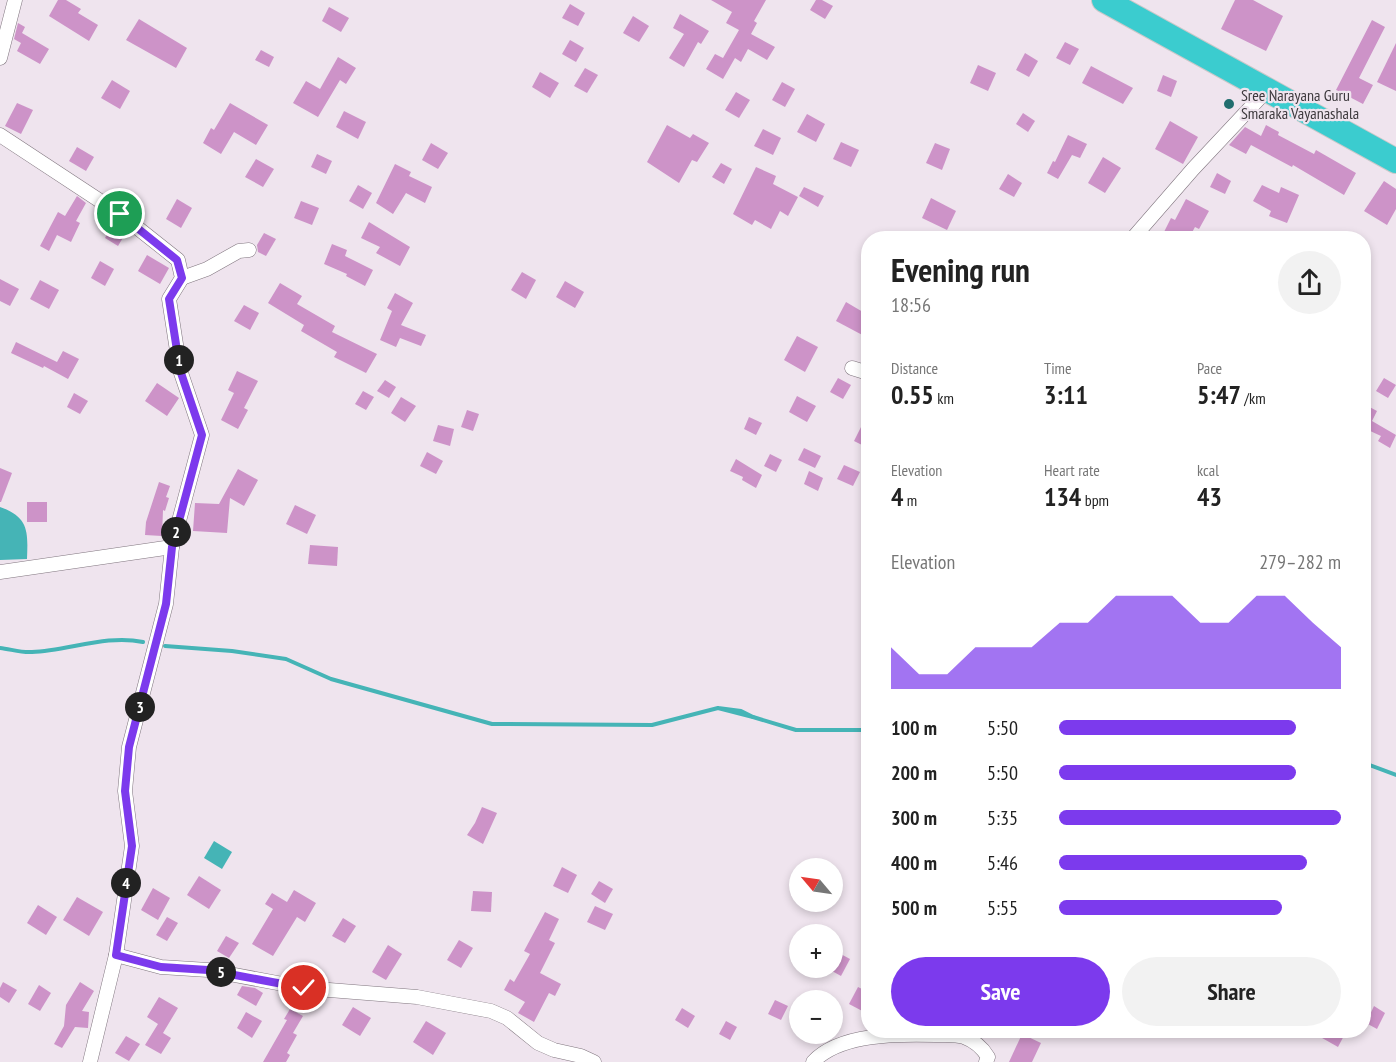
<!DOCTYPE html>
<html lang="en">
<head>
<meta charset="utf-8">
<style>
	:root { --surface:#fff; --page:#f2f2f2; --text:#222; --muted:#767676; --accent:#7c3aed }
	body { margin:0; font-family:"PT Sans Narrow",sans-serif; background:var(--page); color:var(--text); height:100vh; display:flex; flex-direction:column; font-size:22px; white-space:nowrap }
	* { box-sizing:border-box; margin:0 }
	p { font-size:20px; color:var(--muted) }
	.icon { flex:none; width:33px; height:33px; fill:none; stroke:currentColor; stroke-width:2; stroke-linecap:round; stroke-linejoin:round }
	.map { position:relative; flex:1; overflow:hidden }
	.drawer { position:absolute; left:861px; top:231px; width:510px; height:807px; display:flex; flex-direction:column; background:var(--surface); border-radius:24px; box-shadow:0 3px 9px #0003 }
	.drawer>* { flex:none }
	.needle { width:39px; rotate:299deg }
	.tools { position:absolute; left:789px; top:858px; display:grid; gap:12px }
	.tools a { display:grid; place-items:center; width:54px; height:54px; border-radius:50%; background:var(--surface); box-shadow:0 3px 9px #0003; font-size:30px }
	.pin { position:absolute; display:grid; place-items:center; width:51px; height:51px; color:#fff; margin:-26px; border:3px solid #fff; border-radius:50%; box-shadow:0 2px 6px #0007 }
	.km { position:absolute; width:30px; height:30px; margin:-15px; border-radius:50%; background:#222; color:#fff; font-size:16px; line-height:30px; text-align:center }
	.round { display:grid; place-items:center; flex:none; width:63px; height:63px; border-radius:32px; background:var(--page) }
	.head { display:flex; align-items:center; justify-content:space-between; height:102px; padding:0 30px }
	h1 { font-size:33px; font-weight:800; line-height:45px }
	.metrics { display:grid; grid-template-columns:repeat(3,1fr); gap:9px; height:102px; padding:6px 30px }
	.metrics div { display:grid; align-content:center }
	.metrics b { font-size:26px; font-weight:800 }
	.metrics small { font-size:16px; font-weight:400 }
	.metrics p { font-size:16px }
	.chart { height:168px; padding:12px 30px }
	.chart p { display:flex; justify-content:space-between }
	.chart svg { width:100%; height:108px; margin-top:6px; fill:var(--accent); opacity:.7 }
	.primary-button { display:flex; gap:12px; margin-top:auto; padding:12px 30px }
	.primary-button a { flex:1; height:69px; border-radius:36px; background:var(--accent); color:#fff; font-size:24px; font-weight:800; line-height:69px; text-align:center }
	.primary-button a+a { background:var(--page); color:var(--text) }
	ul { padding:0 30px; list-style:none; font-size:20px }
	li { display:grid; grid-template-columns:96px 72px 1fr; align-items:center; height:45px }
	li i { height:15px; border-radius:8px; background:var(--accent) }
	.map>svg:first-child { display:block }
</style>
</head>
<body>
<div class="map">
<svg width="1396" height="1062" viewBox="0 0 1396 1062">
	<rect width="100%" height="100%" fill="#efe4ee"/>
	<g fill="#45b4b6">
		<path d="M0,507C29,517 28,532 27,559L0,560Z"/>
		<path d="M214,841L232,852L222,869L204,858Z"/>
	</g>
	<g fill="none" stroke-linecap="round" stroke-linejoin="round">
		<g stroke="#45b4b6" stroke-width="4">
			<path d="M165,646L232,651L286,659L331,679L492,724L652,725L718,708L741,711L753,717L718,708"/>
			<path d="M0,648C10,649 22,653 32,652C68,651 106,634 143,642"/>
			<path d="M753,717L796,730H864L868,727"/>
			<path d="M1364,763L1396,775"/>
		</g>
	</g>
	<g fill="#cd93c8">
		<path d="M58,0H66L81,9L78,13L98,25L89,41L49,16Z"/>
		<path d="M711,0H766L754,21L757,23L751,34L775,47L767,60L748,49L741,62L735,58L723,79L706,69L715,54L723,58L739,30L726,23L732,12Z"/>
		<path d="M816,0H822L833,6L825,19L810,10Z"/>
		<path d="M1235,0H1253L1283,16L1266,51L1221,29Z"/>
		<path d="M570,4L585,13L578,26L562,18Z"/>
		<path d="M329,7L349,18L341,32L322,21Z"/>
		<path d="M680,14L709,31L701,44L698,42L684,67L669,58L684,34L673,28Z"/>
		<path d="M633,16L649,26L639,42L623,33Z"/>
		<path d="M139,19L187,48L176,68L126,40Z"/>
		<path d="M1372,20L1385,27L1359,78L1373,85L1363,104L1336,90Z"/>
		<path d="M18,23L25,27L22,33L49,49L40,64L17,51L21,43L14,39Z"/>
		<path d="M570,40L584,48L576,62L562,54Z"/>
		<path d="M1065,42L1079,49L1070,65L1056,58Z"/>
		<path d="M1396,43V91L1377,82Z"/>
		<path d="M261,50L274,57L269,67L255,60Z"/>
		<path d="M1025,53L1038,61L1029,77L1016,70Z"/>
		<path d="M338,57L356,68L346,84L340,80L318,117L293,103L306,81L320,89Z"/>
		<path d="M978,65L996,73L988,91L970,83Z"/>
		<path d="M1091,66L1133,88L1123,104L1082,83Z"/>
		<path d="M585,68L598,75L587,93L574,86Z"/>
		<path d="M540,72L559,83L550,98L532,87Z"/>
		<path d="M1163,75L1177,81L1171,97L1157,91Z"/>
		<path d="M112,80L130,91L120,109L101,98Z"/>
		<path d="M782,82L795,89L785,107L772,100Z"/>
		<path d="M736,92L750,100L739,118L725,110Z"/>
		<path d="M17,103L33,110L21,134L5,126Z"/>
		<path d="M230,103L268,125L256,145L234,132L221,154L203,143L211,128L214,130Z"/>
		<path d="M344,111L366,122L358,139L336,127Z"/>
		<path d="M1023,113L1035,121L1028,132L1016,124Z"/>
		<path d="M807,114L825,124L816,142L797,132Z"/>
		<path d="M1170,121L1198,137L1183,164L1155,149Z"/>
		<path d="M667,125L690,138L693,134L709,143L697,162L692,160L679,183L647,162Z"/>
		<path d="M1266,125L1279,132L1278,135L1314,154L1316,150L1356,173L1344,195L1293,165L1292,167L1251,145L1246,154L1229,145L1245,127L1261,136Z"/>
		<path d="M763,129L781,138L773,155L754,146Z"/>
		<path d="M1068,135L1087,144L1080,158L1072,155L1058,179L1047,173L1053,161L1055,162Z"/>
		<path d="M841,142L859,150L851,167L833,159Z"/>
		<path d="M431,143L448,153L438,169L422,160Z"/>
		<path d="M935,143L950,149L942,170L926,163Z"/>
		<path d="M77,147L94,157L86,171L69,161Z"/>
		<path d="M317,154L332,161L326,174L311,167Z"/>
		<path d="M1103,157L1121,168L1105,193L1088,183Z"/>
		<path d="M256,159L274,169L263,187L245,177Z"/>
		<path d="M721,163L732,169L724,184L712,177Z"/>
		<path d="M395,164L411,172L409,176L432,187L425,203L406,193L393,214L376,203Z"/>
		<path d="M756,167L776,176L773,184L798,197L788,216L780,211L771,229L755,220L752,225L733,214Z"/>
		<path d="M1217,173L1231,181L1225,194L1210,187Z"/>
		<path d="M1008,174L1022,183L1014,197L999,189Z"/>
		<path d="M1384,181L1396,189V209L1387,225L1364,211Z"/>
		<path d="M358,185L372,193L363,209L349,201Z"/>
		<path d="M1262,185L1279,193L1281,187L1299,195L1287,223L1269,216L1271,211L1253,201Z"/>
		<path d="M804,187L824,196L818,207L799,196Z"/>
		<path d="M77,196L86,203L76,221L80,223L71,242L57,235L49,251L40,246L58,212L65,216Z"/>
		<path d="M931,198L956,211L947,230L922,218Z"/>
		<path d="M177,199L192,208L181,228L166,219Z"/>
		<path d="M1186,199L1209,211L1199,229L1195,227L1189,238H1161L1171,218L1175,220Z"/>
		<path d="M301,201L319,208L312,225L294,218Z"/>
		<path d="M369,222L410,247L400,266L376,253L380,247L361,238Z"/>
		<path d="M113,223L127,231L118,246L105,238Z"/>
		<path d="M264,233L276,239L266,256L258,252L257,245Z"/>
		<path d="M332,244L347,250L345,256L373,270L365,286L346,276L347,274L324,264Z"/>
		<path d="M147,255L169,268L160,284L138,271Z"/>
		<path d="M100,261L114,269L105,286L91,278Z"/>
		<path d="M522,272L536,280L526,299L511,290Z"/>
		<path d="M0,279L19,289L10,306L0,301Z"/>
		<path d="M40,280L59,290L49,309L30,299Z"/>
		<path d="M565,281L584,292L575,308L556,297Z"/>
		<path d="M280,283L302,296L297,304L335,326L332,332L377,354L366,373L334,357L337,352L301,331L304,325L268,303Z"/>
		<path d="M395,293L413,303L401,325L426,335L421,346L400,338L396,347L380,340L392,311L387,308Z"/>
		<path d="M846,302L868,315V338L836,321Z"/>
		<path d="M244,305L259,313L250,330L234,321Z"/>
		<path d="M797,336L818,347L805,372L784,360Z"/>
		<path d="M16,342L57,362L63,351L79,359L68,379L44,366L43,368L11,353Z"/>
		<path d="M237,371L258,381L244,408L248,410L238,429L221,420L234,393L228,390Z"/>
		<path d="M838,378L851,385L843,399L830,392Z"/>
		<path d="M1384,378L1396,385L1388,398L1376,391Z"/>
		<path d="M385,380L396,387L389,398L377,391Z"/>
		<path d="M157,383L179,398L167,416L145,401Z"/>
		<path d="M363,391L374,397L366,410L355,404Z"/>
		<path d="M74,393L88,401L80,414L67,407Z"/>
		<path d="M797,396L816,406L807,422L789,412Z"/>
		<path d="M401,397L416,406L405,422L391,413Z"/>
		<path d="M1364,404L1377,411L1372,421L1396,435L1390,448L1378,441L1381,436L1368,430L1364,440Z"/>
		<path d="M467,410L479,414L473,431L461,427Z"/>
		<path d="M868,413V448L854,441Z"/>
		<path d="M749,417L762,423L756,435L744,429Z"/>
		<path d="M438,425L454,429L450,446L433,441Z"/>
		<path d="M804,448L821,456L815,468L798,460Z"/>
		<path d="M427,452L443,461L436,474L420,466Z"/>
		<path d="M770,454L782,460L776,472L764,466Z"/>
		<path d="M736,459L762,475L756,488L742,480L743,477L730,471Z"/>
		<path d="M844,465L860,472L853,486L837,479Z"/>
		<path d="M0,468L12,473L1,502H0Z"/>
		<path d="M238,469L258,480L244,506L230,498L227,533L193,531L195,503L219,504Z"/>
		<path d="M809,471L823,478L818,491L804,484Z"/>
		<path d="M159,482L170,486L166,497L169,498L165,511L163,510L162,536L145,535L146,522Z"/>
		<rect x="27" y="502" width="20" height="20"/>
		<path d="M295,505L316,515L307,534L286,524Z"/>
		<path d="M310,545L338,547L337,566L308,564Z"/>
		<path d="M482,807L497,813L483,844L467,835L475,823Z"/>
		<path d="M562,867L577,875L568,893L553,886Z"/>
		<path d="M199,876L221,890L209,909L187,895Z"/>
		<path d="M599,881L613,889L605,903L591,894Z"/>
		<path d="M153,888L170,898L158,920L141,910Z"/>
		<path d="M294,890L316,903L305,922L297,917L273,956L252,944L273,909L265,904L272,893L287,902Z"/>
		<path d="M473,891L492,892L491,912L471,911Z"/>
		<path d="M77,897L103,912L89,936L63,920Z"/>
		<path d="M38,905L57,917L46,935L27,923Z"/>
		<path d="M595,906L613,914L605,930L587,922Z"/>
		<path d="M545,912L559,919L549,940L555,943L540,973L561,984L555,996L549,993L534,1022L518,1013L525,1002L504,990L510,979L514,982L530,954L524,951Z"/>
		<path d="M167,917L178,923L167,941L156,935Z"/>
		<path d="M343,918L356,926L345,943L332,936Z"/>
		<path d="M226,936L239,943L229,958L217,951Z"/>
		<path d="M459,940L473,948L461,968L447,960Z"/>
		<path d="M388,945L402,954L386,980L372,972Z"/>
		<path d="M837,952L850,959L841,976L832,971V959Z"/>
		<path d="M3,982L17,990L9,1003L0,997V988Z"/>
		<path d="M80,982L94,991L82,1011L89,1012L88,1028L75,1027L62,1048L54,1044L64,1026L66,1005Z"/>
		<path d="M39,985L51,993L40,1011L28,1004Z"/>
		<path d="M242,986L255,988L263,993L256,1006L237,995Z"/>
		<path d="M858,987L868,992V1014L849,1004Z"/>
		<path d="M159,997L178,1008L163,1033L171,1038L161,1054L145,1045L158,1024L147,1017Z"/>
		<path d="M775,1000L788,1006L781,1020L768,1014Z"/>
		<path d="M1374,1006L1385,1013L1377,1029L1366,1023Z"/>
		<path d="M353,1007L371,1018L360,1036L342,1025Z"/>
		<path d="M682,1008L695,1016L688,1028L675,1020Z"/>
		<path d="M290,1009L303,1016L293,1033L297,1035L287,1053L290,1055L286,1062H263L287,1020L284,1019Z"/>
		<path d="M246,1012L262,1021L252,1038L237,1028Z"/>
		<path d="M426,1021L446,1033L433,1055L413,1042Z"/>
		<path d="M726,1021L737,1027L730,1040L719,1034Z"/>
		<path d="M1308,1030H1347L1338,1047Z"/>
		<path d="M1022,1034L1041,1043L1032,1062H1009Z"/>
		<path d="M126,1036L140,1044L129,1061L115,1053Z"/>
	</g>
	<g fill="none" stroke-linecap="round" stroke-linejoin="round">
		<defs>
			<g id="street">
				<path d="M0,58L15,0"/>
				<path d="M0,135L120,214L178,260L182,278L169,299L180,370L202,435L172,547L166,604L129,747L125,791L132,846L116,955L90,1062"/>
				<path d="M1133,238L1193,169L1267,90"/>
				<path d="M182,278L207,269L239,251L249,250"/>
				<path d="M852,368L868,373"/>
				<path d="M0,572L172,547"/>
				<path d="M116,955L161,967L208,970L304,988L417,997L491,1011L507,1018L538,1043L554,1050L581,1056L594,1062"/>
				<path d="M813,1062C840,1033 899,1034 936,1035C945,1035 956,1034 964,1037C975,1041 982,1047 988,1057L986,1062"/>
			</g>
			<path id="highway" d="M1104,0L1396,161"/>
		</defs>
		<use href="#street" stroke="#80767f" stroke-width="15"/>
		<use href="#highway" stroke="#c9c8c9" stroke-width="26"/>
		<use href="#street" stroke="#fff" stroke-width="14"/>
		<use href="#highway" stroke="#3bcccf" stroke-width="24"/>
	</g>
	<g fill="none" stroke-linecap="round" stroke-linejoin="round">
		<defs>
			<path id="route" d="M120,214L177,260L182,278L169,299L180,370L202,435L172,547L166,604L129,747L125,791L132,846L116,955L161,967L208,970L304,988"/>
		</defs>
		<use href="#route" stroke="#fff" stroke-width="12"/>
		<use href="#route" stroke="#7c3aed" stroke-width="8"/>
	</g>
	<circle fill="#216d6e" stroke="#efe4ee" stroke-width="2" cx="1229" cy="104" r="6"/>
	<g text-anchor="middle" stroke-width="4.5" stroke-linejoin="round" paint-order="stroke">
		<g font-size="16" fill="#3d393d" stroke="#efe4ee" text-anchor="start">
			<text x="1241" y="101">Sree Narayana Guru<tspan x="1241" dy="18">Smaraka Vayanashala</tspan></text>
		</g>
	</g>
</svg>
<div class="tools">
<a><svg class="needle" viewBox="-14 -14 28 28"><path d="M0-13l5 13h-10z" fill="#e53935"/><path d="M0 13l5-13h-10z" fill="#767676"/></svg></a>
<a>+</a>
<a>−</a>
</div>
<div class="pin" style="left:120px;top:214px;background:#1e9e55"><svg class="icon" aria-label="arrive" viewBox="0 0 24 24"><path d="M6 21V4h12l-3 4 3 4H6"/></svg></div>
<div class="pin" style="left:304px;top:988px;background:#d93025"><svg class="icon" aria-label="check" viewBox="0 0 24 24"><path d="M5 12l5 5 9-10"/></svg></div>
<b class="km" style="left:179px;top:360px">1</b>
<b class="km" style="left:176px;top:532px">2</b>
<b class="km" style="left:140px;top:707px">3</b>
<b class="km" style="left:126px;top:883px">4</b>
<b class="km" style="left:221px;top:972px">5</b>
<section class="drawer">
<div class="head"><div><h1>Evening run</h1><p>18:56</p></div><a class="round"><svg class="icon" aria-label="share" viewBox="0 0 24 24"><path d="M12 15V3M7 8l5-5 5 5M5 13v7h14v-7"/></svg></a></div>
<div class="metrics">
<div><p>Distance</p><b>0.55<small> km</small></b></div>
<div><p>Time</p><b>3:11</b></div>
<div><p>Pace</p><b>5:47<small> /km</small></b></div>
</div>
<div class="metrics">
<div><p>Elevation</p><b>4<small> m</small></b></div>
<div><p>Heart rate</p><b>134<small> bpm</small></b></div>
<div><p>kcal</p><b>43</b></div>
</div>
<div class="chart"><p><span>Elevation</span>279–282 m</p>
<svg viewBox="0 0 160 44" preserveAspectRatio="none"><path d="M0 44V27L10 38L20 38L30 27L40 27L50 27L60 17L70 17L80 6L90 6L100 6L110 17L120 17L130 6L140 6L150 17L160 27V44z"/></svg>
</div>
<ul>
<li><b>100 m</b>5:50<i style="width:84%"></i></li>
<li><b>200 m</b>5:50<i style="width:84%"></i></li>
<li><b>300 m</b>5:35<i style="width:100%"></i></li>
<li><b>400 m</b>5:46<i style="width:88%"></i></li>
<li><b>500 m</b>5:55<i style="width:79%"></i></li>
</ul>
<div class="primary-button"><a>Save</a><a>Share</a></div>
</section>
</div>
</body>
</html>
